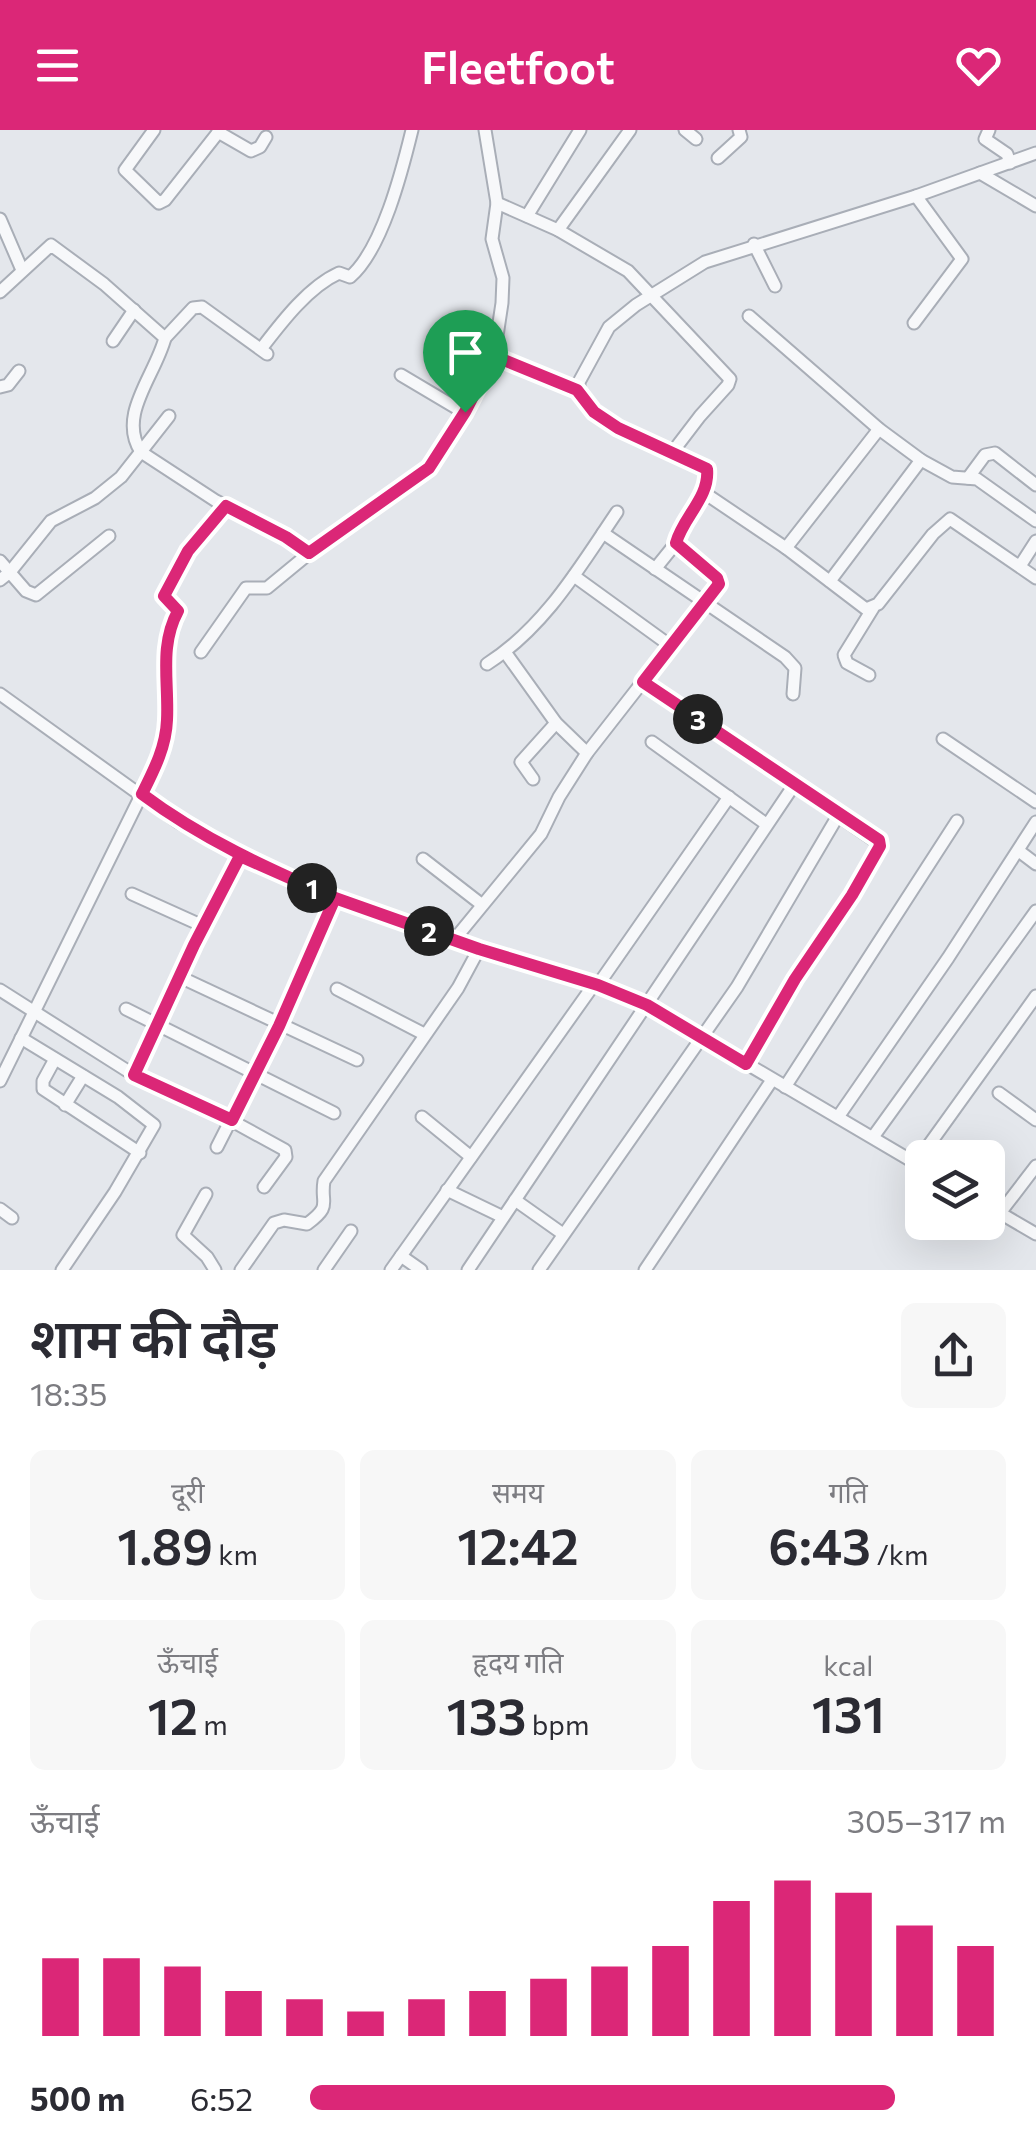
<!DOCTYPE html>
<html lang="hi">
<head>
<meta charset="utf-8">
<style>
	:root { --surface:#fff; --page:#f7f7f7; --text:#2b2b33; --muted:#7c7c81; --accent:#db2777 }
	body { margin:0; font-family:Commissioner,"Noto Sans Devanagari",sans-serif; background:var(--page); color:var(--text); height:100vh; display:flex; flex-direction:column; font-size:38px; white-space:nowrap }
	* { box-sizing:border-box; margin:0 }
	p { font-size:32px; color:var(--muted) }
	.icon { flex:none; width:55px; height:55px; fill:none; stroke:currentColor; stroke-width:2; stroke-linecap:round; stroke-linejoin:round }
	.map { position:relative; height:1140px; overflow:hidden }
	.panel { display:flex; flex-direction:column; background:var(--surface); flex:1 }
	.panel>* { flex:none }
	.controls { position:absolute; left:905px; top:1010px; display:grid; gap:20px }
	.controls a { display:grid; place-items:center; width:100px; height:100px; border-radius:15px; background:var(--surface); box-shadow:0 10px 40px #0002; font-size:50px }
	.pin { position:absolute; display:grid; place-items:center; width:85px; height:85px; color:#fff; margin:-102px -42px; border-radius:50% 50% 50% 0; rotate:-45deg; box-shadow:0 0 10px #0007 }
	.pin .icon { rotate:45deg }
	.km { position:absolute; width:50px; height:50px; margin:-25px; border-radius:50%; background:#222; color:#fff; font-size:28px; line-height:50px; text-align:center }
	.round { display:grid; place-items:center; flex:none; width:105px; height:105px; border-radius:15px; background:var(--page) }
	.summary { display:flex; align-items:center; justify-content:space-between; height:170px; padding:0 30px }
	h1 { font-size:55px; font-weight:600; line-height:75px }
	.metrics { display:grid; grid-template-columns:repeat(3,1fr); gap:15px; height:170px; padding:10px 30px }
	.metrics div { display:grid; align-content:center; border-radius:15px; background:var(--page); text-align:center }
	.metrics b { font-size:50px; font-weight:600 }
	.metrics small { font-size:28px; font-weight:400 }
	.metrics p { font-size:28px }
	.chart { height:280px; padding:20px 30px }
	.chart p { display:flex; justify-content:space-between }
	.chart svg { width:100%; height:180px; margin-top:10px; stroke:var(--accent); stroke-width:6 }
	ul { padding:0 30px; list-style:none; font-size:32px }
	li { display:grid; grid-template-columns:160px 120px 1fr; align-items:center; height:75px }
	li i { height:25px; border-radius:12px; background:var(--accent) }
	header { display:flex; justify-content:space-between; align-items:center; height:130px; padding:0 30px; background:var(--accent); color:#fff; font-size:45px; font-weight:600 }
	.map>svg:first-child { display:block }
</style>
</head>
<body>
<header><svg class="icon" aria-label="menu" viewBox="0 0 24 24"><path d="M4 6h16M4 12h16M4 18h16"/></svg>Fleetfoot<svg class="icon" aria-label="heart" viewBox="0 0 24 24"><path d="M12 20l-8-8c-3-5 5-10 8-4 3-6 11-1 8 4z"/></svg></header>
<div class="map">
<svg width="1036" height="1140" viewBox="0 0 1036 1140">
	<rect width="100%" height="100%" fill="#e4e7ec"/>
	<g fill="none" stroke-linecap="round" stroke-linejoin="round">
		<defs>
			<g id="minor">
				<path d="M154,0L125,40L159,73L165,70L220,0"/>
				<path d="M485,0L497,73L558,100L628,141L730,249L728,255L700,286L671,324"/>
				<path d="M685,0L696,9"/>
				<path d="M989,0L985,9L1007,24L1010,33"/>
				<path d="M218,2L251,21L260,17L266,7"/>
				<path d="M718,28L741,7L739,0"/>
				<path d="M980,43L1036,76"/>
				<path d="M527,86L580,0"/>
				<path d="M0,89L22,140"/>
				<path d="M558,100L630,0"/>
				<path d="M754,114L775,156"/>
				<path d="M0,162L51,115L104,154L165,208C155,246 117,285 141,322L216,371L286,407L309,423"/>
				<path d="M749,186L879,299L921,330L952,347L977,349L1036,391"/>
				<path d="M914,193L962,129L916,66"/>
				<path d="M165,208L193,178L202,177L267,224"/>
				<path d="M113,211L134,180"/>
				<path d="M261,219C281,193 308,157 339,143L350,147C382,120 402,41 412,0"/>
				<path d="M494,226L577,259"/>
				<path d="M401,245L465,283"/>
				<path d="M0,257L8,255L19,241"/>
				<path d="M968,348L985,325L995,323L1036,355"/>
				<path d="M703,362L786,418L866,479L878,474L933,404L950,389L1036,448"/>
				<path d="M603,403L785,527L795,538L793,564"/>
				<path d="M786,418L879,299"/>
				<path d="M0,431L26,461L36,465L109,406"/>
				<path d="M1020,436L1036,411"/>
				<path d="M655,439L676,413"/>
				<path d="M574,446L672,517"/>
				<path d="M0,450L10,442L51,391L95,368L121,347L169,286"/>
				<path d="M830,451L921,330"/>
				<path d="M201,522L246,458H267L312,421L429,338L465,283L494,226L502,173L503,148L492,109L497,73"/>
				<path d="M505,522L556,593L587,623"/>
				<path d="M487,534C545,497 579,438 617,382"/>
				<path d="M869,545L847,533L844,525L873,478"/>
				<path d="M643,552L880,714L851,765L795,849L746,934"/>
				<path d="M0,564L178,692L240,726L335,768L479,819L595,853L647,875L922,1037"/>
				<path d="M943,609L1036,672"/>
				<path d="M652,612L766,694"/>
				<path d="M533,649L521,632L556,593"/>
				<path d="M1019,721L1036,734"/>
				<path d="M423,729L481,774"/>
				<path d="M132,764L203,796"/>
				<path d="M454,810L541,704L559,667L587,623L719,454L717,448L676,413C683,388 710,366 707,339C663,315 614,303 579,265V252L609,197L636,175L705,132L916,66L1036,23"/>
				<path d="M180,847L240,726"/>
				<path d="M598,855L729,667"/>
				<path d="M337,859L424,904"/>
				<path d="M0,860L134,945L232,991L285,1020L286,1027L264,1057"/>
				<path d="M126,879L334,983"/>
				<path d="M21,908L118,967L154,995L115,1062L62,1140"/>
				<path d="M55,929L43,951V959L140,1023"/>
				<path d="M134,945L180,847L357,930"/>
				<path d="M0,951L160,627C175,579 154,526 178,481L164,466L188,421L225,376"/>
				<path d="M785,957L957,691"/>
				<path d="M999,963L1036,990"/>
				<path d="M65,975L83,946"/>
				<path d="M422,987L471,1027"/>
				<path d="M838,987L948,828L1036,692"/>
				<path d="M873,1007L1036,781"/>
				<path d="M217,1017L279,895L335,768"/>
				<path d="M916,1033L1036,866"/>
				<path d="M447,1060L503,1087"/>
				<path d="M206,1064L183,1105L207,1127L215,1140"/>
				<path d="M515,1070L563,1104"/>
				<path d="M988,1076L1036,1104"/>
				<path d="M0,1079L12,1088"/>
				<path d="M1000,1083L1036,1036"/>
				<path d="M401,1126L421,1140"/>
				<path d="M241,1140L274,1093L284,1090L307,1094C333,1075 320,1074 324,1051L458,858L479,819"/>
				<path d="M324,1140L351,1101"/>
				<path d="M391,1140L595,853"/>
				<path d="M468,1140L794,655"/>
				<path d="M539,1140L737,857L839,684"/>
				<path d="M645,1140L772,950"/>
			</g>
		</defs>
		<use href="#minor" stroke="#a9aeb7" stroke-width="15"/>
		<use href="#minor" stroke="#f7f8fa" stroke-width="11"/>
	</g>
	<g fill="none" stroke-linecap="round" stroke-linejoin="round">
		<defs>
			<path id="route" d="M465,282L429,338L309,423L286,407L226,376L188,421L164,466L178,481C159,516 169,552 167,590C166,617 154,640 142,664C202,709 267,738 335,768L279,896L232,990L134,945L194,815L240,726L335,768L479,819L598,855L647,875L746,934L795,849L852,765L880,716L879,710L643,552L719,454L717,448L676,413C683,387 710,367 707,339L618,298L594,282L577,260L494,226L465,282"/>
		</defs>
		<use href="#route" stroke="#fff" stroke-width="20"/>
		<use href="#route" stroke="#db2777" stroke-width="12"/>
	</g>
</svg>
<div class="controls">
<a><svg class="icon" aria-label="layers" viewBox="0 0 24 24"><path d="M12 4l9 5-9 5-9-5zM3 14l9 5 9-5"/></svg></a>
</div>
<div class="pin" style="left:465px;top:282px;background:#1e9e55"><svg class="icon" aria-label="arrive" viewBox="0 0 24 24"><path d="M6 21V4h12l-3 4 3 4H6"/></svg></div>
<b class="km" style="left:312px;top:758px">1</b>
<b class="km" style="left:429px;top:801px">2</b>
<b class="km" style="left:698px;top:589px">3</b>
</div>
<section class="panel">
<div class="summary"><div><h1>शाम की दौड़</h1><p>18:35</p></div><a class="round"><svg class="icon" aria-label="share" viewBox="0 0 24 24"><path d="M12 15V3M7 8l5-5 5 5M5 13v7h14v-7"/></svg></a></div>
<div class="metrics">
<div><p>दूरी</p><b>1.89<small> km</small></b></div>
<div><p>समय</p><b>12:42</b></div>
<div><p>गति</p><b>6:43<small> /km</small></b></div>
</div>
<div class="metrics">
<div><p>ऊँचाई</p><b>12<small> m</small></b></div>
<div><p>हृदय गति</p><b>133<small> bpm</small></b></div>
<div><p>kcal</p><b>131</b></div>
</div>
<div class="chart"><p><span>ऊँचाई</span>305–317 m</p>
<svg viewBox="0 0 160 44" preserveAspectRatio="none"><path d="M5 44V25M15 44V25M25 44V27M35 44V33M45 44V35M55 44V38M65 44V35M75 44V33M85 44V30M95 44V27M105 44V22M115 44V11M125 44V6M135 44V9M145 44V17M155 44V22"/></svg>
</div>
<ul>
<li><b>500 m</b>6:52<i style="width:84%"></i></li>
</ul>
</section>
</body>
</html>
